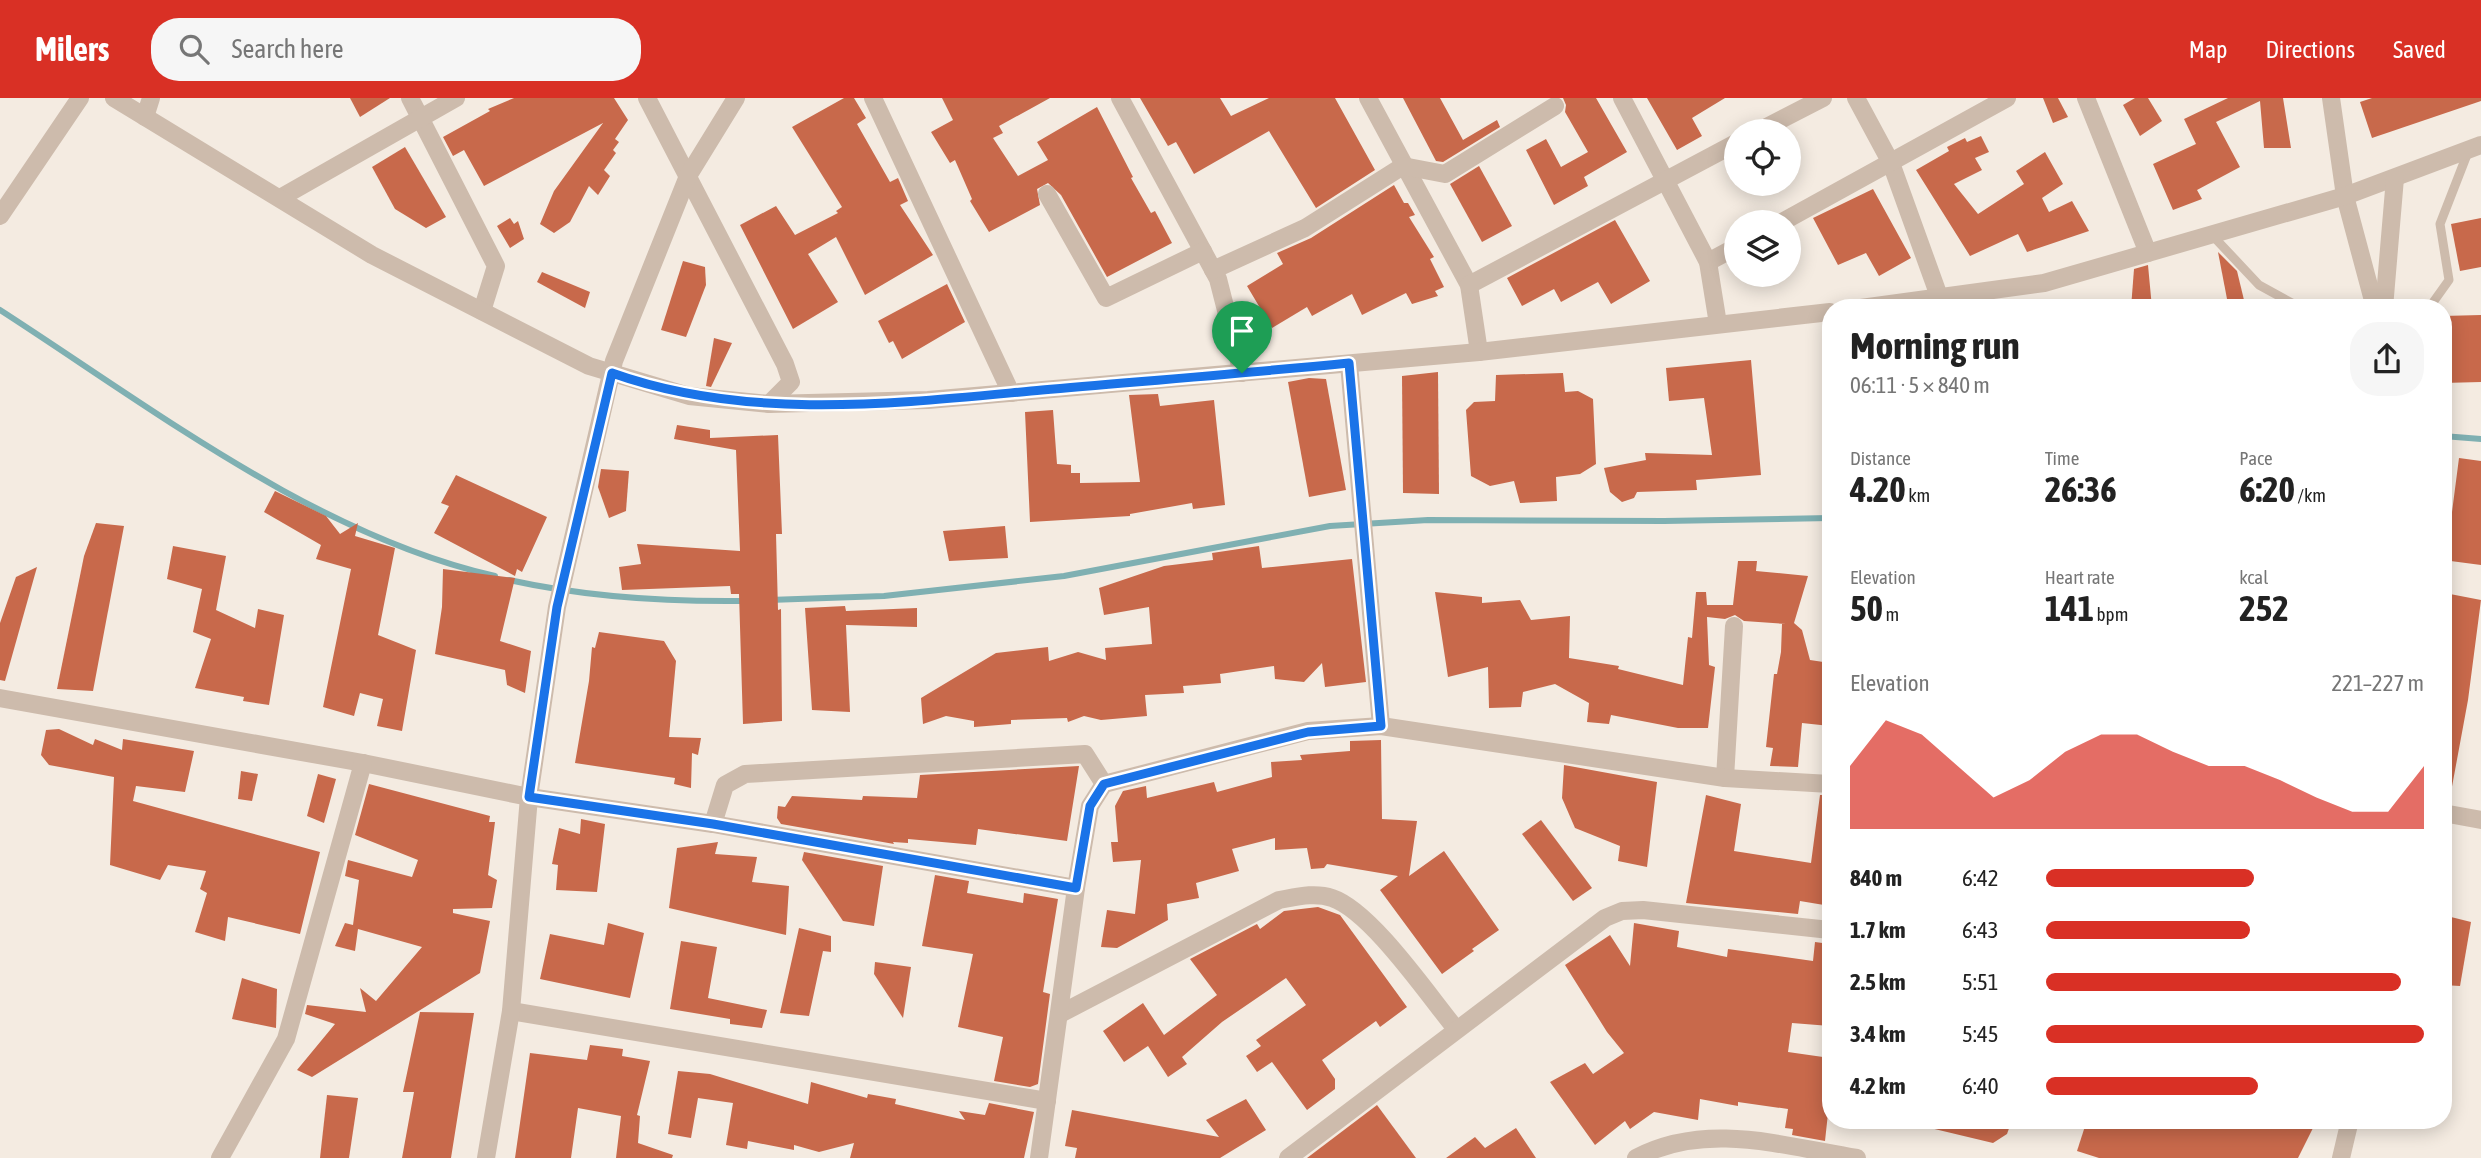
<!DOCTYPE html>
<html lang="en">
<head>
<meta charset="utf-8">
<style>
	:root { --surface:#fff; --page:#f6f6f6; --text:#222; --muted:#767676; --accent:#d93025 }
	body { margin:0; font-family:"Asap Condensed",sans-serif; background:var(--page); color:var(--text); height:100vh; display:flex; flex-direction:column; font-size:26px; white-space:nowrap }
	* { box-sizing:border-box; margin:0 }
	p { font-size:23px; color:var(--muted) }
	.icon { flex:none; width:38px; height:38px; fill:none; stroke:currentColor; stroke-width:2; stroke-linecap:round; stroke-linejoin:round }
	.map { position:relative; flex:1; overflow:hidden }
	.details { position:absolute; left:1822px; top:201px; width:630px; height:830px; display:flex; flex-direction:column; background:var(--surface); border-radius:28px; box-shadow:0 4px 18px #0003 }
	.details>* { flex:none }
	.controls { position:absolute; left:1724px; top:21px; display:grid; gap:14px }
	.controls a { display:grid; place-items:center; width:77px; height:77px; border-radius:50%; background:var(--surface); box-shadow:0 4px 18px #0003; font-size:35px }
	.pin { position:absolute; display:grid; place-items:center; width:60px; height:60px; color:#fff; margin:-72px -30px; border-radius:50% 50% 50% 0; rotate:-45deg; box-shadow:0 0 7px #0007 }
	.pin .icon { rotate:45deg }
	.round { display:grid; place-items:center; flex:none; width:74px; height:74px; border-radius:28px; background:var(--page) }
	.head { display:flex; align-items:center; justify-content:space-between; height:119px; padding:0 28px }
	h1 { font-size:38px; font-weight:700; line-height:52px }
	.figures { display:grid; grid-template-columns:repeat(3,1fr); gap:10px; height:119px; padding:7px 28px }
	.figures div { display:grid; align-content:center }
	.figures b { font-size:35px; font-weight:700 }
	.figures small { font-size:19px; font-weight:400 }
	.figures p { font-size:19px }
	.chart { height:196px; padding:14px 28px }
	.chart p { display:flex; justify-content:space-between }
	.chart svg { width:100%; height:126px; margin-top:7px; fill:var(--accent); opacity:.7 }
	ul { padding:0 28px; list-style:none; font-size:23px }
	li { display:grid; grid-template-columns:112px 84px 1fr; align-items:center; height:52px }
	li i { height:18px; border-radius:9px; background:var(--accent) }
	header { display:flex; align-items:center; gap:42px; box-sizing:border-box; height:98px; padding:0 35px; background:var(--accent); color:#fff }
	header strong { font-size:33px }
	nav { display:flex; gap:38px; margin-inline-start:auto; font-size:24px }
	.search { width:490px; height:63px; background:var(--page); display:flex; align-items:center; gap:18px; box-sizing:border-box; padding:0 24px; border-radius:28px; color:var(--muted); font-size:26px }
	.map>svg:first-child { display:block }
</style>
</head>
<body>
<header>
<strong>Milers</strong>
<div class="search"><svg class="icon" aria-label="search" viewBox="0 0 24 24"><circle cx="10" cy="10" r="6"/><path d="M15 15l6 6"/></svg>Search here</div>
<nav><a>Map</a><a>Directions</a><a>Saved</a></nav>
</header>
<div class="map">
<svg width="2481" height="1060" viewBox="0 0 2481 1060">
	<rect width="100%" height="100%" fill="#f4ebe1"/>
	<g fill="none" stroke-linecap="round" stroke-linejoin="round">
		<g stroke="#7fb0b2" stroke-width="6">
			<path d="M0,212C152,310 318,438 495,478"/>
			<path d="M2443,338L2481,341"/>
			<path d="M509,482C586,499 665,504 745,503"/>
			<path d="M769,502L884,498L1064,478L1330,428L1428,422L1664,423L1830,420"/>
		</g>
	</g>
	<g fill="#c8694b">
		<path d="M350,0H390L360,19Z"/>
		<path d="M514,0H614L628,22L615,41L619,44L613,52L616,55L604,72L610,78L598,97L589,88L570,124L554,135L540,126L554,93L603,25L484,88L464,52L453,58L443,39L490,13L488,11Z"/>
		<path d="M844,0H854L866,20L857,26L890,84L898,80L908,103L900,107L933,157L865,197L836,139L808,156L838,204L793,231L740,127L776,108L795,137L838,115L836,113L842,109L792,29Z"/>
		<path d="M942,0H1050L999,28L1003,35L993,40L1018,78L1048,62L1037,44L1097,9L1133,79L1131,80L1151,115L1155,113L1172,145L1107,179L1061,97L1048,85L1037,91L1040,107L989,134L970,103L972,101L955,62L950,65L931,34L953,22Z"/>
		<path d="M1140,0H1220L1231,18L1269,0H1335L1375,72L1316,110L1269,33L1194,76L1176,44L1168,48Z"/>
		<path d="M1403,0H1440L1463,42L1497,22L1500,29L1443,64L1436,63Z"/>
		<path d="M1563,0H1596L1627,54L1584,79L1588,88L1554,107L1526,52L1546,41L1561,69L1588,54L1565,14L1566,7Z"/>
		<path d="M1647,0H1725L1692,20L1702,38L1677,52Z"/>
		<path d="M2043,0H2058L2068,19L2053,25Z"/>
		<path d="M2135,0H2148L2162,23L2140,38L2123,7Z"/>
		<path d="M2228,0H2283L2291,50H2264L2260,3L2216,24L2240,69L2197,92L2202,101L2173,112L2153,66L2196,46L2184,21Z"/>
		<path d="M2372,0H2481V3L2372,40L2360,4Z"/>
		<path d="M1981,38L1989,54L1975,60L1982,72L1954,86L1978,116L2024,86L2016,73L2045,54L2063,86L2042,100L2049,114L2072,103L2089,133L2027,154L2018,136L1970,158L1916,72L1949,53L1947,49L1965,40L1967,44Z"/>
		<path d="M405,49L446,119L426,130L395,111L372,69Z"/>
		<path d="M1479,68L1512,128L1482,144L1450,86Z"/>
		<path d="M1394,87L1404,105H1408L1415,117L1409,119L1434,159L1430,161L1444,189L1435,193L1438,198L1412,206L1406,195L1362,217L1352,196L1312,218L1307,209L1272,230L1247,188L1283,166L1277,155L1311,140Z"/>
		<path d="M1873,91L1911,160L1879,178L1866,155L1838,167L1813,120Z"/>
		<path d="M510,120L514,126L518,123L524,141L510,150L497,128Z"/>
		<path d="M2481,120V169L2460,173L2451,126Z"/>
		<path d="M1615,122L1650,183L1611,206L1598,184L1561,204L1554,191L1522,208L1507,180Z"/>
		<path d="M2218,154L2237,173L2244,202L2228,206Z"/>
		<path d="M683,163L705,169L706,187L686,239L661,232Z"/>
		<path d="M2148,167L2152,210H2131L2134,171Z"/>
		<path d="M542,174L590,194L585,210L537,184Z"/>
		<path d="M947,186L965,224L902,261L893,243L889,245L878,223Z"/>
		<path d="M2481,217V284L2443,285V218Z"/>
		<path d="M714,240L732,245L711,289L706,288Z"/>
		<path d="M1751,262L1761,377L1696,382L1697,392L1637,394L1634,400L1622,404L1610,394L1604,370L1646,362L1645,355L1712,357L1704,300L1669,303L1666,270Z"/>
		<path d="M1438,274L1439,396L1403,395L1402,278Z"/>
		<path d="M1563,275L1565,294L1578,293L1593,301L1596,366L1580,376L1556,379L1557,403L1520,405L1514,383L1490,388L1471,378L1466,312L1474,304L1495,303L1496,277Z"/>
		<path d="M1309,280L1326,281L1346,392L1309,399L1288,284Z"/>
		<path d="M1158,296L1160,308L1214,302L1225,407L1193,411L1192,405L1130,416V418L1030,424L1025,314L1053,312L1057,366L1071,367V375H1080V385L1140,384L1129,297Z"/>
		<path d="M677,327L710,332V340L778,337L782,436H776L778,512L781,511L782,623L743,626L739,496H731L730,488L622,492L619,469L641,466L637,446L740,453L736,352L674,341Z"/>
		<path d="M2459,360L2481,363V467L2443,462V412L2452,414Z"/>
		<path d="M601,371L629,373L626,413L609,420L598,389Z"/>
		<path d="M456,377L547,419L522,474L517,471L515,478L434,435L449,408L441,405Z"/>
		<path d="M275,393L326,418L340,436L358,425L355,438L395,450L378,537L416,552L402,633L377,628L383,601L360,595L354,618L323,609L351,471L316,461L321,447L264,414Z"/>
		<path d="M96,425L124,428L93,593L57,591L84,458Z"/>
		<path d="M1005,428L1008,460L949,463L943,433Z"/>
		<path d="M173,448L226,458L216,512L255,530L258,511L284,517L269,607L243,603L244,599L195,590L211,541L193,534L202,491L167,481Z"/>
		<path d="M1259,448L1262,470L1352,461L1366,584L1325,589L1322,565L1304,584L1275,581L1274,568L1220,576L1221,585L1183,588L1184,595L1145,597L1147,618L1101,622L1084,618L1068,624L1067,620L1011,622V626L974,629V623L946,618L923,626L921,600L996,555L1048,549L1049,563L1078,554L1106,562L1105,550L1152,546L1149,509L1104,517L1099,490L1164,468L1213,462L1212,455Z"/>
		<path d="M1738,463H1757L1756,473L1808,478L1794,525L1802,532L1810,562L1830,565V628L1802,625L1798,669L1770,668L1773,650L1766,649L1774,576H1777L1781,554L1782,526H1786L1744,523L1735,517L1725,521L1707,519L1709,567L1715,569L1708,630H1678L1611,617L1609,626L1587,624L1589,605L1555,586L1523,594L1521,609L1489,610L1488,569L1448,579L1435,494L1482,499V505L1520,502L1531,522L1570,518L1569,560L1619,568L1618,571L1683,587L1688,539L1692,540L1696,494H1706L1707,507H1733Z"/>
		<path d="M37,469L5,583L0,582V525L16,479Z"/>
		<path d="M443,471L515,480L500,543L531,553L525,595L507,587L505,572L435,556L442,509Z"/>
		<path d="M2450,496L2481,502L2468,602L2451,694H2443V599L2448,577L2443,576V543Z"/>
		<path d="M845,508L846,513L917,510V529L846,527L850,614L812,612L805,510Z"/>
		<path d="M599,534L664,543L676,563L669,639L701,640L698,657L692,655L691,690L674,686L675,680L575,665L589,583L592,549L595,550Z"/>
		<path d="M59,631L93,647L95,641L122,652L123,641L194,653L185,694L136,688L133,703L320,754L300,836L228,819L225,843L195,834L207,795L200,791L206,773L168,767L160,782L110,767L114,679L49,667L41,657L46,632Z"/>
		<path d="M1381,642L1382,721L1417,723L1409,778L1444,753L1499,832L1472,851L1474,853L1442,876L1380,792L1398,778L1327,766L1324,770L1311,771L1307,750L1275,752V740L1232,751L1239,773L1196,785L1199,800L1167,806L1168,822L1117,850L1101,849L1107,812L1135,816L1141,762L1113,764L1111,744H1118L1115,708L1123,693L1146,688L1147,700L1214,684L1217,694L1272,679L1271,664L1302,662L1300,657L1350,653V643Z"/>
		<path d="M1564,667L1657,684L1647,769L1618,763L1620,748L1575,730L1562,700Z"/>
		<path d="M1079,668L1067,743L978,731L976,747L908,741V745L893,744L894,746L781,726L777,720L778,708L785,709L792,698L862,702L863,698L917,700L920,677Z"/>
		<path d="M241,673L258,676L252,703L238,701Z"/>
		<path d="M318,676L336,681L324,725L307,718Z"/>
		<path d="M369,686L490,718L489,724H495L488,777L497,782L492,810L453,811V815L490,823L480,875L312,979L297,972L335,926L305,916L307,907L366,914L360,890L376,903L422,849L358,831L355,853L335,848L345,825L353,827L359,782L345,778L348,762L412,779L418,762L355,737Z"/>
		<path d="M1706,697L1741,706L1734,753L1811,765L1820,697H1830V808L1800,803L1798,816L1686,805Z"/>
		<path d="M581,721L605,726L597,794L556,792L558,767L552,766L559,730L580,736Z"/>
		<path d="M1541,722L1592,790L1573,803L1522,736Z"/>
		<path d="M718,744L715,756L757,759L752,784L789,788L786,837L669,810L677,750Z"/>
		<path d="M804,754L883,768L874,828L843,823L802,762Z"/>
		<path d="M935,777L969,783L967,795L1023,805L1024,795L1058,801L1043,894L1050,896L1038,986L1030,989L994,983L1003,939L958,929L973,856L922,848Z"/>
		<path d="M1318,809L1340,817L1407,909L1380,929L1376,923L1322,962L1335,981V991L1307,1012L1272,964L1257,974L1246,958L1261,948L1256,942L1306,907L1286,880L1222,924L1182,959L1187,966L1168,979L1148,948L1124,964L1103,933L1143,905L1164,937L1217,897L1190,861L1257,826L1260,831L1284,813Z"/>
		<path d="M2451,819L2471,824L2460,888L2443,887Z"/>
		<path d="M608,825L644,835L630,900L540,881L550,836L604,847Z"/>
		<path d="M1634,825L1679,833L1677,849L1727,859L1728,851L1813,863L1815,844L1830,846V928L1792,925L1788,954L1830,960V997L1825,1043L1792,1037L1793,1031L1785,1030L1788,1011L1738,1004V1008L1700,1001L1698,1022L1654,1014L1630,1031L1625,1023L1595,1047L1550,984L1585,965L1593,976L1624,955L1607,934L1565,867L1610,837L1630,868Z"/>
		<path d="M799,830L831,838V854L823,853L809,918L780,915Z"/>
		<path d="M681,843L717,849L708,900L767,912L762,930L730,926V921L670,911Z"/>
		<path d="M875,864L911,869L903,920L874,876Z"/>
		<path d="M242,880L277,891L276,930L232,921Z"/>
		<path d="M420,914L474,915L451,1060H402L414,994H403Z"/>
		<path d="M590,947L623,951L622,958L650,963L637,1017L640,1018L638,1045L673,1057L672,1060H616L621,1018L578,1010L571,1060H515L530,955L587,962Z"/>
		<path d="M678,973L710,976L808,1006L811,984L867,1000L868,996L896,1001L895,1006L965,1022L959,1013L985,1017L989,1005L1034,1014L1024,1060H850L854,1045L819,1054L794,1047V1052L748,1043L747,1051L726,1047L733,1005L698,1000L691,1040L668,1036Z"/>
		<path d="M327,997L358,1000L349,1060H320Z"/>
		<path d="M1246,1001L1266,1032L1220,1060H1075L1077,1050L1065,1048L1072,1012L1219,1039L1206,1022Z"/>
		<path d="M1377,1007L1416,1060H1307Z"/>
		<path d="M1923,1022H2012L2007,1036L1993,1045L1922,1028Z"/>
		<path d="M2087,1022H2317L2298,1060H2099L2077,1053Z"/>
		<path d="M1516,1030L1536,1060H1446L1475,1039L1485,1050Z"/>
	</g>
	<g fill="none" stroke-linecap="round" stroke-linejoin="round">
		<g stroke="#cdbbac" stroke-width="9">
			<path d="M2212,137L2259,187L2301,210"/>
			<path d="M2429,210L2449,182L2440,126L2468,54"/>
		</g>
		<g stroke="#cdbbac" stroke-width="18">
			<path d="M410,0L496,168L482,213"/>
			<path d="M647,0L785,266L791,284L769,306"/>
			<path d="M873,0L1011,295"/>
			<path d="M1120,0L1218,181L1242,275"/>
			<path d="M1368,0L1469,187L1479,254"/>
			<path d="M1622,0L1708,164L1718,226"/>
			<path d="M1856,0L1891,65L1940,201"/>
			<path d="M2086,0L2148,155"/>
			<path d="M2331,0L2345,98"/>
			<path d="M145,19L151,0"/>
			<path d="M1759,33L1823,0"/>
			<path d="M1047,96L1106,200L1203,153"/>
			<path d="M280,100L456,0"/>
			<path d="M0,118L80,0"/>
			<path d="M1782,124L2007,0"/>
			<path d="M1708,164L1736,149"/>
			<path d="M1213,172L1305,130L1403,68L1445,76L1555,8"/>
			<path d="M1469,187L1736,45"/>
			<path d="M1349,266L1381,628"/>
			<path d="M0,600L363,665L529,699L713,726L1076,790"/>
			<path d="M1725,680L1734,528"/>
			<path d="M2443,715L2481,722"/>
			<path d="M713,726L725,687L745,676L1085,656L1104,686"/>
			<path d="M511,913L1047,1003"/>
			<path d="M1060,916L1279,802C1296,799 1315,794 1332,800C1371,813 1428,897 1456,931"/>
			<path d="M220,1060L286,941L363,665"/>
			<path d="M1039,1060L1076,790L1090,708L1104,686L1308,633L1381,628L1725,680L1830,686"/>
			<path d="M1288,1060L1605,820L1622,813L1643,812L1830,832"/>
			<path d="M1636,1060C1706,1023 1783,1048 1857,1060"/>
		</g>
		<g stroke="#cdbbac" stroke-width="18">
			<path d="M114,0L372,157L589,268L689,298L769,306L928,302L1479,254L1830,214"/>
			<path d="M2345,98L2375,210"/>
			<path d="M1861,210L2044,185L2345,98L2481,47"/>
			<path d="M2384,210L2395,80"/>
			<path d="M486,1060L511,913L529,699L557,509L614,263L688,78L736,0"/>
			<path d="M2341,1060L2350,1022"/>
		</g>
	</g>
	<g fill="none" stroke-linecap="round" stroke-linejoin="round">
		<defs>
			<path id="route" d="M1349,265L1381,628L1308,634L1104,686L1090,708L1076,790L713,726L529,699L557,509L612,275C749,324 900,305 1042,292C1145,283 1247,275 1349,265Z"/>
		</defs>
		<use href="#route" stroke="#fff" stroke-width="14"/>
		<use href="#route" stroke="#1a73e8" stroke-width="9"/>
	</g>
</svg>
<div class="controls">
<a><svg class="icon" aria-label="locate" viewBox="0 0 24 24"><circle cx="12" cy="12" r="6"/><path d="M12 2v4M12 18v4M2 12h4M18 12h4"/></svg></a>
<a><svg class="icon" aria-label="layers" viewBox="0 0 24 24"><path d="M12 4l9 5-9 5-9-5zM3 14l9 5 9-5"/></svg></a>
</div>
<div class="pin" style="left:1242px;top:275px;background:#1e9e55"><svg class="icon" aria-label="arrive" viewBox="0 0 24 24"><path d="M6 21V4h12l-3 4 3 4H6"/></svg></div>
<section class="details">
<div class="head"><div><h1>Morning run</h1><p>06:11 · 5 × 840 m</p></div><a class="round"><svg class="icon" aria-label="share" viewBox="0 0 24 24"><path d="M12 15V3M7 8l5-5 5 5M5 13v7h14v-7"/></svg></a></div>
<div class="figures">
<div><p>Distance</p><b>4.20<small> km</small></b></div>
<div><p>Time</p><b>26:36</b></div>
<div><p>Pace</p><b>6:20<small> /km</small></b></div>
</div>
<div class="figures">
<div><p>Elevation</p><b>50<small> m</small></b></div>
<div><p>Heart rate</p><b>141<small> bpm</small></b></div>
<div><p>kcal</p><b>252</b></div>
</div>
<div class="chart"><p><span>Elevation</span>221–227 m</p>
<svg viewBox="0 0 160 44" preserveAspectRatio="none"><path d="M0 44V22L10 6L20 11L30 22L40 33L50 27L60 17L70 11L80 11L90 17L100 22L110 22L120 27L130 33L140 38L150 38L160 22V44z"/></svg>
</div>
<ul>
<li><b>840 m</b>6:42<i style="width:55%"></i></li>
<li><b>1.7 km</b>6:43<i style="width:54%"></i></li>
<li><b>2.5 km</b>5:51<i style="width:94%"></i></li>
<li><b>3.4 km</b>5:45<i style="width:100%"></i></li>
<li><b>4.2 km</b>6:40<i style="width:56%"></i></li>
</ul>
</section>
</div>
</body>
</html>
